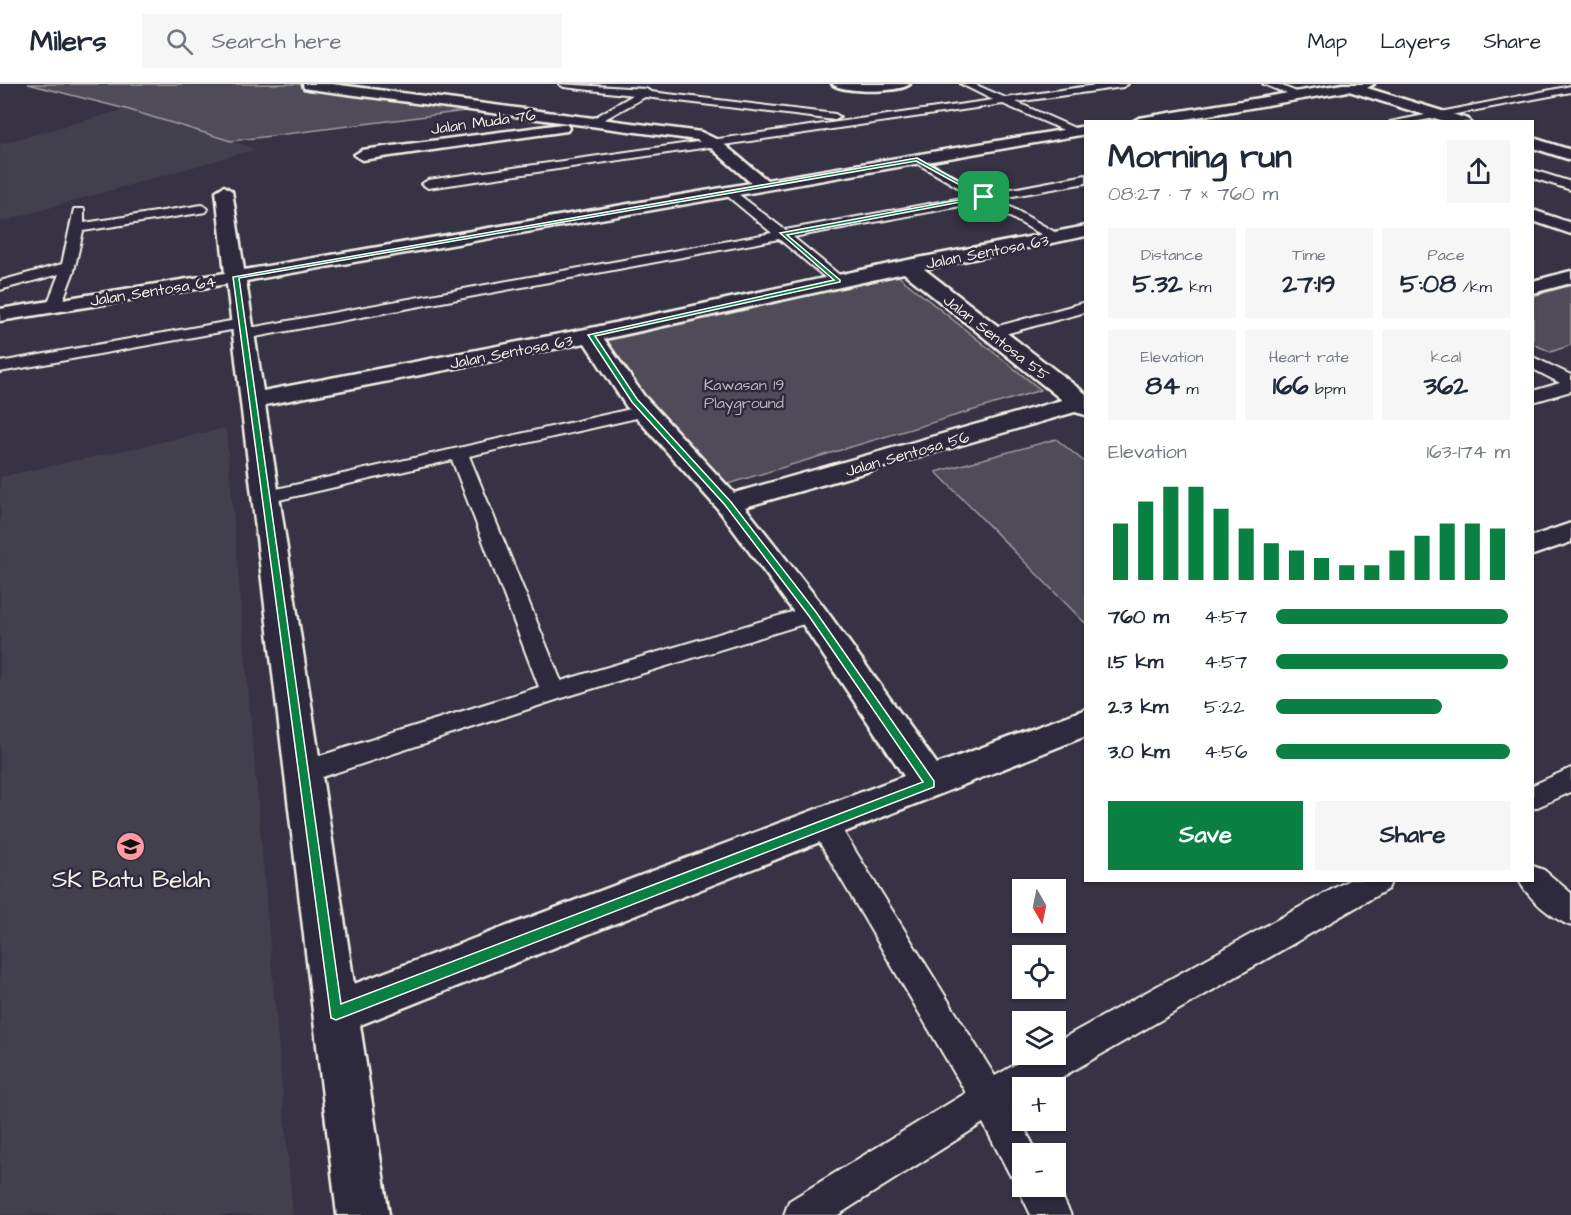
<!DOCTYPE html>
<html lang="en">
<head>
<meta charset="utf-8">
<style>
	:root { --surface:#fff; --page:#f6f6f7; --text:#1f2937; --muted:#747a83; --line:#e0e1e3; --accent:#0b8043 }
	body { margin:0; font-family:"Architects Daughter",sans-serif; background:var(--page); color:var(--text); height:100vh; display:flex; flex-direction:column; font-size:22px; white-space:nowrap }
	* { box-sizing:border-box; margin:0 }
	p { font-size:20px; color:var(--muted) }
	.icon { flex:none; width:33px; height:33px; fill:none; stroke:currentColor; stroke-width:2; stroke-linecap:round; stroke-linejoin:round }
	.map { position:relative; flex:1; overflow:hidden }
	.details { position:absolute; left:1084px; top:36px; width:450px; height:762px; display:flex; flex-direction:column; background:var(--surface); border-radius:0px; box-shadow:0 2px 4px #0004 }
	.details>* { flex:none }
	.needle { width:39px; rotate:171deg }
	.controls { position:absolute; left:1012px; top:795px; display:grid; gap:12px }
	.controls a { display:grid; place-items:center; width:54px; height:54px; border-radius:0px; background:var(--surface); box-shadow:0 2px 4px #0004; font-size:30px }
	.pin { position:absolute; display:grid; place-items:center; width:51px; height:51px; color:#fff; margin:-26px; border-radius:12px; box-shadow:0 3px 9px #0006 }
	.round { display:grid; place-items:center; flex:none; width:63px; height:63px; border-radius:0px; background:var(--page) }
	.overview { display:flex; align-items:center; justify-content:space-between; height:102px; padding:0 24px }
	h1 { font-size:33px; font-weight:800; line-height:45px }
	.figures { display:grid; grid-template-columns:repeat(3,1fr); gap:9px; height:102px; padding:6px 24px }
	.figures div { display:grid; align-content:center; border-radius:0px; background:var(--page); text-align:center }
	.figures b { font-size:26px; font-weight:800 }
	.figures small { font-size:16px; font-weight:400 }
	.figures p { font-size:16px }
	.chart { height:168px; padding:12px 24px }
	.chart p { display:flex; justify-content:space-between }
	.chart svg { width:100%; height:108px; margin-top:6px; stroke:var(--accent); stroke-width:6 }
	.button { display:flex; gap:12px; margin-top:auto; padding:12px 24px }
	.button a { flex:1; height:69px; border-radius:0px; background:var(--accent); color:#fff; font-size:24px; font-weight:800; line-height:69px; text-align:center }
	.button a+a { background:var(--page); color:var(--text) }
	ul { padding:0 24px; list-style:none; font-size:20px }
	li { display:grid; grid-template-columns:96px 72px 1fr; align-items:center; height:45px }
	li i { height:15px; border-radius:8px; background:var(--accent) }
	header { display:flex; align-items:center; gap:36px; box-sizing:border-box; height:84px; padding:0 30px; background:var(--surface); border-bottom:2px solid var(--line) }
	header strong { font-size:28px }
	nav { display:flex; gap:33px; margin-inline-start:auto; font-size:21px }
	.search { width:420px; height:54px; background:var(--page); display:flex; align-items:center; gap:15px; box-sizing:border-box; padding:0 21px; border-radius:0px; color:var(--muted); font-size:22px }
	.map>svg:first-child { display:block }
</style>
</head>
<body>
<header>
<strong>Milers</strong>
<div class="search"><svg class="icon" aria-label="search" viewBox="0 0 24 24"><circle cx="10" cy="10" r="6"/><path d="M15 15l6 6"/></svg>Search here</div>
<nav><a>Map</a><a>Layers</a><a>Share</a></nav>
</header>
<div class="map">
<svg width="1571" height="1131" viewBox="0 0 1571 1131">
	<rect width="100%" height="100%" fill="#373244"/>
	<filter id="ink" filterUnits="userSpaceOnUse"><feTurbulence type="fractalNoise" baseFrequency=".0167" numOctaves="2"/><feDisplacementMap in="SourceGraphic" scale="12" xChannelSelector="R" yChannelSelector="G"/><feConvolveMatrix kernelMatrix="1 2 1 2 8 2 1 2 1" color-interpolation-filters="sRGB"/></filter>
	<g filter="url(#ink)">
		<g fill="#433f4e">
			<path d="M126,25L256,65L0,138V60Z"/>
			<path d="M226,344L293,1131H0V393Z"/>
		</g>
		<g fill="#504b59" stroke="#a29ea0" stroke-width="1.5">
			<path d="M28,0H298L489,24L231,57L126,25Z"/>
			<path d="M898,192L1041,306L711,405L601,258Z"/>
			<path d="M1571,201V261L1551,268L1533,260V212Z"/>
			<path d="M1056,355L1086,379V540L936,388Z"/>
		</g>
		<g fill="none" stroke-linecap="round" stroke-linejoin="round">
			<defs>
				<g id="lane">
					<path d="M559,0L646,5L651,8L835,30L840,33L835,36L645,13L596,40L591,37L592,35L633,11L564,3Z"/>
					<path d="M961,0H974L1006,14L1103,0H1128L1123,3L1016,18L1079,46L1080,48L1075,51L1003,20L428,104L422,100L428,96L993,16Z"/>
					<path d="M1263,0H1277L1304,11L1296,13Z"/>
					<path d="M1571,2V8L1414,38H1390Z"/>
					<path d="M917,72L986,110L1086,91V99L996,115L1060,151L1062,154L1055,158L983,118L793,153L843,194L845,197L838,201L833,200L779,155L244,255L236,250L244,245L772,149L725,110V104L729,103L785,146L973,112L913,77L911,75Z"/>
					<path d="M1533,86L1571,98V106L1533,94Z"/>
					<path d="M202,121L208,125L206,128L83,147L74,187L60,224L55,226L47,221L59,190L0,206V197L62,180L74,125H84V139Z"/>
					<path d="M1086,218V228L990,254L982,249L984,246Z"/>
					<path d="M242,235L248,237L250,240L248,243L0,288V278Z"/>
					<path d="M1533,273L1571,291V307L1533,318V307L1560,299L1533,285Z"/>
					<path d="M644,322L650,323L653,327L650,331L469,372L561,597L812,522L820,525L824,530L820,535L562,614L304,699L294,696L290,688L294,680L539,603L452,376L266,419L259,417L256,413L259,409Z"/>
					<path d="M1571,684V708L1533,725V701Z"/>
					<path d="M823,727L833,731L995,992L1034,970H1056V958L1349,796H1392L1388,805L1043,1004H1023V1015L1012,1021L1038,1070H1023V1102H1056V1100L1071,1131H1031L1017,1102L1020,1095L1010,1091L983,1039L838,1131H784L789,1117L966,1009L813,747L809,739L813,731Z"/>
					<path d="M1533,782L1544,786L1571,809V842C1553,835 1527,814 1519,796H1533Z"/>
				</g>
				<g id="street">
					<path d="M303,0H332L701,48L720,57L767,96L1086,42V50L246,197L263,307L591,244L908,176L1086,142V152L924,185L1086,310V331L1075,328L745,423L823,522L937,680L1086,625V652L360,941L389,1131H337L227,200L0,237V225L225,189L216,107L224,102L232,107L244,186L751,99L710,63L697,56L309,5L304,4ZM904,189L1062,316L734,409L644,312L604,255ZM585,259L626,322L718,425L801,538L904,692L354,900L265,321Z"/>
					<path d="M832,0H910C899,9 843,9 832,0Z"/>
					<path d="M1343,0H1374L1367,4L1468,35L1470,38H1447L1349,7L1168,38H1132L1139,34Z"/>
					<path d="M562,40L567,41L569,44L567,47L362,76L354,71L362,66Z"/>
					<path d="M1533,54L1571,66V76L1533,64Z"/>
					<path d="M1533,126L1571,139V150L1533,137Z"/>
					<path d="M1571,187V199L1533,209V197Z"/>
					<path d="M1571,439V458L1533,471V452Z"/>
				</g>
			</defs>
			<use href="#lane" stroke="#f4f1e8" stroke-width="4"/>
			<use href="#street" stroke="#f4f1e8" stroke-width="5"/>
			<use href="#lane" fill="#2f2a3d" fill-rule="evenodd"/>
			<use href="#street" fill="#2f2a3d" fill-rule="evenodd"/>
		</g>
	</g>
	<path fill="#0b8043" stroke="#fff" stroke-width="1.5" fill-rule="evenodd" d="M917,74L987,113L787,151L840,196V198L595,252L637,315L731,418L816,528L934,697V703L336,936L331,934L233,193ZM916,77L980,112L780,149L834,196L588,251L632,318L725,421L809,532L923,698L341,920L239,194Z"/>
	<defs>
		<symbol id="school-disc" viewBox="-11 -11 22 22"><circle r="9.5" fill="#ff9aa2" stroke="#2f2a3d"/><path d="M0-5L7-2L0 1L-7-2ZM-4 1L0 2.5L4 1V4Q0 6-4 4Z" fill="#111"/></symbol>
	</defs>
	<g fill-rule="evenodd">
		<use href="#school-disc" x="114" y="746" width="33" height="33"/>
	</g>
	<g text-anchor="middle" stroke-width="5" stroke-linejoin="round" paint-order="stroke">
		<g font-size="16" fill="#f4f1e8" stroke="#2f2a3d">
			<text transform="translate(483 37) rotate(-8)" y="6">Jalan Muda 76</text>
			<text transform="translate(987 167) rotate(-11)" y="6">Jalan Sentosa 63</text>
			<text transform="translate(153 206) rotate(-9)" y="6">Jalan Sentosa 64</text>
			<text transform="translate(997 253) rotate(38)" y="6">Jalan Sentosa 55</text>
			<text transform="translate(511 267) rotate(-11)" y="6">Jalan Sentosa 63</text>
			<text transform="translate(907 369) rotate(-16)" y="6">Jalan Sentosa 56</text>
		</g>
		<g font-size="16" fill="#bbb7b6" stroke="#2f2a3d">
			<text x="744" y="306">Kawasan 19<tspan x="744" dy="18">Playground</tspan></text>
		</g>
		<g font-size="24" fill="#f4f1e8" stroke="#2f2a3d">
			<text x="131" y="803">SK Batu Belah</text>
		</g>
	</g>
</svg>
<div class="controls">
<a><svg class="needle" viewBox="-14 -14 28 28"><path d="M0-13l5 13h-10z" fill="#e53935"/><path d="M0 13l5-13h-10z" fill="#747a83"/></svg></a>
<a><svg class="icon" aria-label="locate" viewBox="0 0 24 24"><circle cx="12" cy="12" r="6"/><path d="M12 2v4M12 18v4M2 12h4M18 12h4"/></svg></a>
<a><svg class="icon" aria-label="layers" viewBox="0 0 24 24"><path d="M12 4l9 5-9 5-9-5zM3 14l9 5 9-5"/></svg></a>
<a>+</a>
<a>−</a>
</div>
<div class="pin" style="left:984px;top:113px;background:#1e9e55"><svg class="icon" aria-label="arrive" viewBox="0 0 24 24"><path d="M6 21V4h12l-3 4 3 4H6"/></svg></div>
<section class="details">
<div class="overview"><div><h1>Morning run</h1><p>08:27 · 7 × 760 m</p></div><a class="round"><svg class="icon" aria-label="share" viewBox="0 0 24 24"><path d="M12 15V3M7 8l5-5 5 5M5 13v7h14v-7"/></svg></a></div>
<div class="figures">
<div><p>Distance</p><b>5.32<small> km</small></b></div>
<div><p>Time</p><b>27:19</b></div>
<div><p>Pace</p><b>5:08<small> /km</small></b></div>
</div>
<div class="figures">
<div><p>Elevation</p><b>84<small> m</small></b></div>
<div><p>Heart rate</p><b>166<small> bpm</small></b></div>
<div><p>kcal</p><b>362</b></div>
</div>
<div class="chart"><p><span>Elevation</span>163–174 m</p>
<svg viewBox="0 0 160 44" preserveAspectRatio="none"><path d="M5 44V21M15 44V12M25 44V6M35 44V6M45 44V15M55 44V23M65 44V29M75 44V32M85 44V35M95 44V38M105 44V38M115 44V32M125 44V26M135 44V21M145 44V21M155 44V23"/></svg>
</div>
<ul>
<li><b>760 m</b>4:57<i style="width:99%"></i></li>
<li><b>1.5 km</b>4:57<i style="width:99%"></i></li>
<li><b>2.3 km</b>5:22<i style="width:71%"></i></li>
<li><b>3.0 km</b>4:56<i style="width:100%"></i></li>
</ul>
<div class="button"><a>Save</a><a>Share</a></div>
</section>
</div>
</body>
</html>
